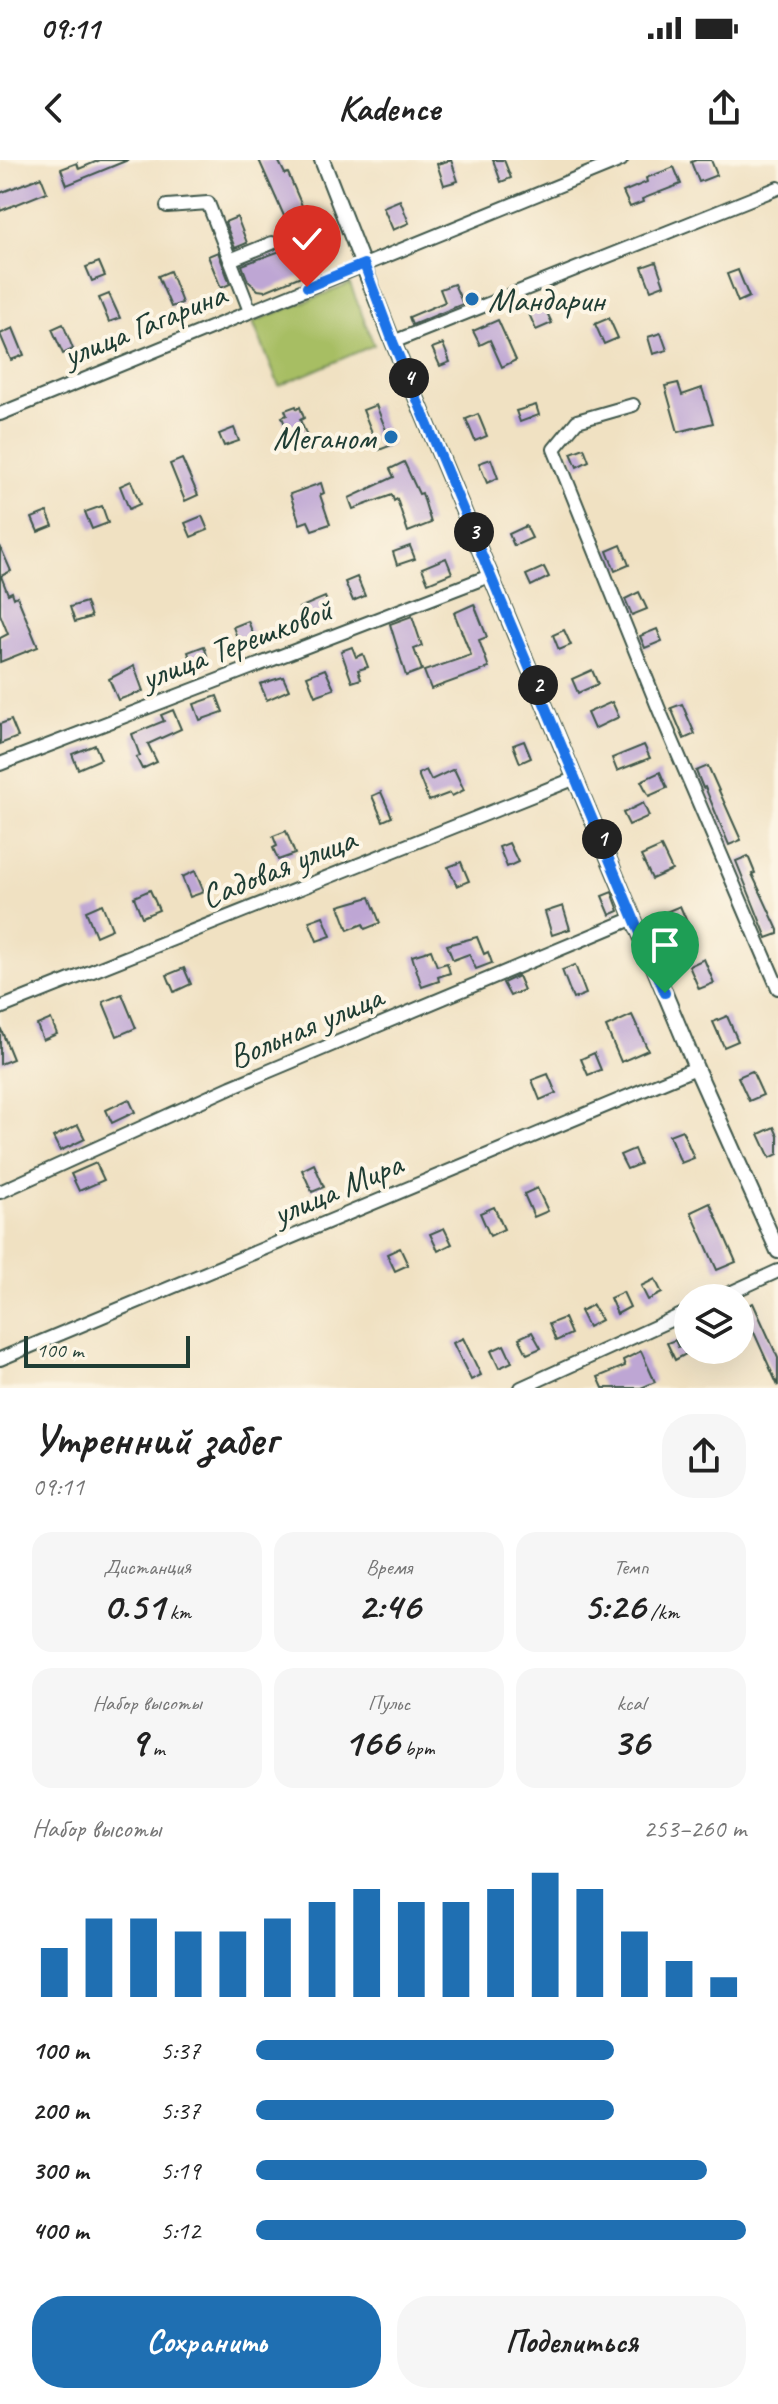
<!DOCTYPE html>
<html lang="ru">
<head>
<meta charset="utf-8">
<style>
	:root { --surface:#fff; --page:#f6f6f6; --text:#222; --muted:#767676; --accent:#1f6fb2 }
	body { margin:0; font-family:Caveat,sans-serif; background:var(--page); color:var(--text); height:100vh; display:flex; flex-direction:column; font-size:30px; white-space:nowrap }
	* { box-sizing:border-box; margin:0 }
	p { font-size:26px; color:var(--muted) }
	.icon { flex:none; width:44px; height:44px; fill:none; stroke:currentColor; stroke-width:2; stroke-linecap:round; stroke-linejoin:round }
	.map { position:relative; height:1228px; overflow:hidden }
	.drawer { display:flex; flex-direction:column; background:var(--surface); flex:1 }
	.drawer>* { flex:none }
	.controls { position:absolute; left:674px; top:1124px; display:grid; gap:16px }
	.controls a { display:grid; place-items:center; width:80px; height:80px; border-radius:50%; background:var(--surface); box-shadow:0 8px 32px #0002; font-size:40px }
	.scale { position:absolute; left:24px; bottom:20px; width:166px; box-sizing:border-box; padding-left:8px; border:4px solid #1f3d34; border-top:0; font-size:22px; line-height:28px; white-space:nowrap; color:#1f3d34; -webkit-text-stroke:6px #fcf5e5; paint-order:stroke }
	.pin { position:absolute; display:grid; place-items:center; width:68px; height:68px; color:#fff; margin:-82px -34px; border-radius:50% 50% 50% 0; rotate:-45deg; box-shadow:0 0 8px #0007 }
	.pin .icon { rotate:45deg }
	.km { position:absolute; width:40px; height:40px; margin:-20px; border-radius:50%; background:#222; color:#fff; font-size:22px; line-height:40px; text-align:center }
	.round { display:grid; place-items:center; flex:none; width:84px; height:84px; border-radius:32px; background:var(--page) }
	.headline { display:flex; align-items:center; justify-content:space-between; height:136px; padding:0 32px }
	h1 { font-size:44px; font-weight:800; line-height:60px }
	.metrics { display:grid; grid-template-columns:repeat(3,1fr); gap:12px; height:136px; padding:8px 32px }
	.metrics div { display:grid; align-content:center; border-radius:20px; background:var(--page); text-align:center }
	.metrics b { font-size:40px; font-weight:800 }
	.metrics small { font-size:22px; font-weight:400 }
	.metrics p { font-size:22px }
	.chart { height:224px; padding:16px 32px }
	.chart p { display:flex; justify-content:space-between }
	.chart svg { width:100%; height:144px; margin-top:8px; stroke:var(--accent); stroke-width:6 }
	.button { display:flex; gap:16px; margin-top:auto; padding:16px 32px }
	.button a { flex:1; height:92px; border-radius:32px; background:var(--accent); color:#fff; font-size:32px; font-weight:800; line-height:92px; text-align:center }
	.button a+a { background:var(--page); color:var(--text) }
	ul { padding:0 32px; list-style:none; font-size:26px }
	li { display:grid; grid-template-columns:128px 96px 1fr; align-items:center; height:60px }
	li i { height:20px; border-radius:10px; background:var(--accent) }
	.status { display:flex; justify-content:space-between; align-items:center; height:56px; padding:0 40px; background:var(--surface); direction:ltr }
	.status svg { height:22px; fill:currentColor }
	header { display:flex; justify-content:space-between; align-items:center; height:104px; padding:0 32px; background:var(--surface); font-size:36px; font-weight:800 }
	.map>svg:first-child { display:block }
</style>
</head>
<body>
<div class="status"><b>09:11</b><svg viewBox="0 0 49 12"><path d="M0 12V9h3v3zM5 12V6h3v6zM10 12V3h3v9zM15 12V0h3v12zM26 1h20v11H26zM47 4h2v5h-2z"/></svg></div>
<header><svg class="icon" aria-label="back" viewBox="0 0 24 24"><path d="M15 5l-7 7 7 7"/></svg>Kadence<svg class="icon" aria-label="share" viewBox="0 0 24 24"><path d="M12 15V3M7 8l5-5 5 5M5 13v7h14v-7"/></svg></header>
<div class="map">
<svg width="778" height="1228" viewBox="0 0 778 1228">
	<rect width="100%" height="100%" fill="#fcf5e5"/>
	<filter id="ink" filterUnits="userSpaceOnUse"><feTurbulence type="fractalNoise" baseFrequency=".0125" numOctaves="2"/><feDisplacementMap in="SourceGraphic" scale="16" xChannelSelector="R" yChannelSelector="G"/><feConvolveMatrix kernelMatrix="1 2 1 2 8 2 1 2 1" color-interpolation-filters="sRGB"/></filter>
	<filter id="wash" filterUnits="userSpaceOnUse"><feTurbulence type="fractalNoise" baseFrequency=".006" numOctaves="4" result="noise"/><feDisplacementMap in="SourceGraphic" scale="32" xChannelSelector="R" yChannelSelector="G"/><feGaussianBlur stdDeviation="1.8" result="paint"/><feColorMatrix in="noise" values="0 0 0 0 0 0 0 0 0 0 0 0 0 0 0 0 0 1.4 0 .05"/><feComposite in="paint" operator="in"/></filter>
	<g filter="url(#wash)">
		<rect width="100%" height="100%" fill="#f0e1c2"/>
		<path fill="#a7be63" stroke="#637e4c" stroke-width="2" d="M350,124L374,185L279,226L253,162Z"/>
		<g id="blocks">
			<g fill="#bea6d4">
				<path d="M100,0H128L67,25L61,9L77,3L79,9Z"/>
				<path d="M259,0H278L285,14L288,13L315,76L307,79L318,109L265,131L258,130L248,121L242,105L297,85Z"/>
				<path d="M451,0L458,21L444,25L437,4Z"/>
				<path d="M493,0H504L511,18L501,22Z"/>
				<path d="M696,0H711L717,15L699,22L691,2Z"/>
				<path d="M674,7L681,24L642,39L643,42L630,47L623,32L647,22L646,18Z"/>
				<path d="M41,17L47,32L0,51V33Z"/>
				<path d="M400,40L409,63L393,70L383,47Z"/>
				<path d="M237,57L247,83L235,88L225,62Z"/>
				<path d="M218,92L230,124L221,128L208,96Z"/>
				<path d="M99,102L105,116L92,121L86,107Z"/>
				<path d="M656,102L664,125L651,130L642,107Z"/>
				<path d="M738,110L749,137L738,142L727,114Z"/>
				<path d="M170,111L182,143L171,147L158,116Z"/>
				<path d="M454,124L463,144L412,165L409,157L445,142L440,129Z"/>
				<path d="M109,134L120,158L109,162L99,138Z"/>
				<path d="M542,142L552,163L536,170L527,149Z"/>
				<path d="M609,158L618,178L604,184L595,164Z"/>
				<path d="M498,160L516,200L502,207L490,180L480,185L473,171Z"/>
				<path d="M63,164L73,189L63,194L52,169Z"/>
				<path d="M13,168L24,195L11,200L0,174Z"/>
				<path d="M661,173L667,190L653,194L648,177Z"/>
				<path d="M443,184L450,202L440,206L432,188Z"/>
				<path d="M678,223L682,235L702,228L713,263L678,272L665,226Z"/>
				<path d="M376,245L392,285L379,290L363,250Z"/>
				<path d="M536,245L539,255L520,262L516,251Z"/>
				<path d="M296,246L297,249L300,247L304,258L300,260L307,276L292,282L282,257L287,255L285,250Z"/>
				<path d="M478,254L487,276L475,281L466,259Z"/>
				<path d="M234,268L239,281L224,286L219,274Z"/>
				<path d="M584,288L589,301L577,307L571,293Z"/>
				<path d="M182,299L198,335L185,341L170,304Z"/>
				<path d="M491,299L498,318L487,323L479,303Z"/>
				<path d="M404,302L419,334L422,333L431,363L408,372L397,339L394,341L392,335L353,349L349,338L394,317L390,309Z"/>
				<path d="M131,321L140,344L129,349L120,326Z"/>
				<path d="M321,323L324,333L320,335L330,364L312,370L308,361L300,364L290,334Z"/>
				<path d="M102,346L108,363L92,369L85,352Z"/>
				<path d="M47,352L53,366L38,372L32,358Z"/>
				<path d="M202,356L208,370L191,377L185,363Z"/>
				<path d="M526,366L532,378L514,386L509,374Z"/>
				<path d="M621,385L629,405L615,411L607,391Z"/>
				<path d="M0,386L11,411L1,416L8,434L12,432L14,438L17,436L38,487L0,502V478L8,474L0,454Z"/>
				<path d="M410,386L415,399L397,405L393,392Z"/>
				<path d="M446,398L452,413L428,423L422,408Z"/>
				<path d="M544,407L549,417L531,426L526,415Z"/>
				<path d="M357,417L365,436L353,441L345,422Z"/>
				<path d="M639,432L647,449L632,455L625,439Z"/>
				<path d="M325,437L330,449L318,453L321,463L307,468L299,448Z"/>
				<path d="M86,442L91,457L75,462L70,447Z"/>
				<path d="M474,444L487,477L479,480L489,508L431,529L424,511L471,495L454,453Z"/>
				<path d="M412,456L422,486L414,489L422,510L406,516L390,464Z"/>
				<path d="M248,461L257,484L242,490L233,467Z"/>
				<path d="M657,469L662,481L645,488L640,476Z"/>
				<path d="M564,470L571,485L559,490L553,475Z"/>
				<path d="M204,486L210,505L195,511L188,492Z"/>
				<path d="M352,487L356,497L363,494L368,507L358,510L361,519L352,522L341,491Z"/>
				<path d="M134,506L143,531L118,540L109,519Z"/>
				<path d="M325,509L334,529L315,536L307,516Z"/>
				<path d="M592,510L598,524L578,533L572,519Z"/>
				<path d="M283,517L289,530L267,540L260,524Z"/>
				<path d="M217,536L223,552L200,560L194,544Z"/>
				<path d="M612,542L619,557L594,569L587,553Z"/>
				<path d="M682,544L695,574L684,579L671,548Z"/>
				<path d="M173,550L181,569L148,584L157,602L142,609L136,597L140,596L132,574L164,561L161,555Z"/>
				<path d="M11,560L18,577L0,584V564Z"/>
				<path d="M524,581L531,598L520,603L513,585Z"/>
				<path d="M95,585L101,599L78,609L72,594Z"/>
				<path d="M644,585L650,598L617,611L612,598Z"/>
				<path d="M708,606L741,680L729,685L705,627L703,628L696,611Z"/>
				<path d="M454,609L464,630L452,636L450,633L429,641L418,614L426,610L431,620Z"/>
				<path d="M660,612L667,628L649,636L641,621Z"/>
				<path d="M381,632L392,657L383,661L372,636Z"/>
				<path d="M643,643L649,656L629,665L623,653Z"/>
				<path d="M286,671L295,694L278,700L273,688L277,686L273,676Z"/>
				<path d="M509,683L518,702L507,707L499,687Z"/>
				<path d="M661,687L672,710L652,719L641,696Z"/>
				<path d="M748,696L755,713L752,714L778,770V774L767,778L736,701Z"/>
				<path d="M461,702L469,721L457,726L448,707Z"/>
				<path d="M195,711L204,732L190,737L182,717Z"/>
				<path d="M150,730L159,750L142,757L134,737Z"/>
				<path d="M612,732L619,751L610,755L602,736Z"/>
				<path d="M370,737L380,763L365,769L363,764L348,770L339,746Z"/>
				<path d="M102,744L112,769L96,776L86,751Z"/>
				<path d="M563,746L570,769L552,775L545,752Z"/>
				<path d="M680,746L690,769L671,777L661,754Z"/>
				<path d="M323,756L331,776L317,781L309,761Z"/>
				<path d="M477,777L484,794L488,792L492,803L476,809L469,794L453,800L447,785Z"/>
				<path d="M431,790L437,806L447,803L450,813L438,817L439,821L422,827L412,796Z"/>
				<path d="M704,799L714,823L699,829L689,806Z"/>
				<path d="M575,805L586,834L573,839L562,810Z"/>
				<path d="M184,808L191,824L174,832L167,815Z"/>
				<path d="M518,816L524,830L510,836L503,823Z"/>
				<path d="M122,834L136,868L117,876L103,842Z"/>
				<path d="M632,855L648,890L621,902L606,867Z"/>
				<path d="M727,856L738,881L724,887L713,862Z"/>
				<path d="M51,859L57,874L43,880L37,865Z"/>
				<path d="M0,867L13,899L0,904Z"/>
				<path d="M594,893L601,910L588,915L581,899Z"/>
				<path d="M752,911L763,935L749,941L738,917Z"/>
				<path d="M548,914L556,933L540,940L532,920Z"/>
				<path d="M129,939L135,952L112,963L106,950Z"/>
				<path d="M78,965L85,979L60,991L53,977Z"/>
				<path d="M774,967L778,976V994L770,998L759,974Z"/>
				<path d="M682,970L694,998L681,1003L669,975Z"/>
				<path d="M634,989L640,1004L627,1009L620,995Z"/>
				<path d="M96,1003L104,1020L79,1031L71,1014Z"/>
				<path d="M314,1004L324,1027L312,1032L302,1010Z"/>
				<path d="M537,1028L548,1051L534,1057L524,1034Z"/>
				<path d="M710,1043L736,1102L717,1110L691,1052Z"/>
				<path d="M494,1047L504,1069L490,1076L480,1053Z"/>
				<path d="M444,1068L452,1084L438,1091L430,1074Z"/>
				<path d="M400,1088L408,1105L395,1111L387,1094Z"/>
				<path d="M655,1119L662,1133L648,1140L641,1126Z"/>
				<path d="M623,1132L630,1147L617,1154L610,1138Z"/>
				<path d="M753,1143L778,1198V1226L743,1148Z"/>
				<path d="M593,1145L601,1160L588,1167L580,1151Z"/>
				<path d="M564,1158L571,1174L556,1181L549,1164Z"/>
				<path d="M532,1172L541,1188L527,1194L519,1178Z"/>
				<path d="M463,1178L481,1215L471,1220L453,1183Z"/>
				<path d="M675,1180L678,1187L688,1182V1193L675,1200L667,1183Z"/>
				<path d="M504,1185L512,1202L499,1208L491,1191Z"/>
				<path d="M641,1191L655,1222L641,1228H603L598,1217L625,1206L623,1200Z"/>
			</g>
		</g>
	</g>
	<g filter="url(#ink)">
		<use href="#blocks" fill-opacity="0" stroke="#3e5649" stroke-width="2"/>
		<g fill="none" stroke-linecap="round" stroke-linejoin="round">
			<defs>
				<g id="minor">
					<path d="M167,46L208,43L250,151"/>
					<path d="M230,100L272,83"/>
					<path d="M393,182L778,28"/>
					<path d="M633,245L577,261L554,289L660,552L778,828"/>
					<path d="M0,254L621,0"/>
					<path d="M0,604L492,415"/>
					<path d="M0,848L576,618"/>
					<path d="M0,1032L231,927L634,758"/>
					<path d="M719,1138L778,1111"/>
					<path d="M0,1199L696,908"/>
					<path d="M521,1228L688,1152"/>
				</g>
				<path id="major" d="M322,0L393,182L696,908L778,1091"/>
			</defs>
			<use href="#minor" stroke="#3e5649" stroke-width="16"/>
			<use href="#major" stroke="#3e5649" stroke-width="18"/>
			<use href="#minor" stroke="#fff" stroke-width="12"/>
			<use href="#major" stroke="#fff" stroke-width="14"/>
		</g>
	</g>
	<g fill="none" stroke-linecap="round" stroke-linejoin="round" filter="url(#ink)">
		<defs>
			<path id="route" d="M307,127L364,104L393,182L665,833"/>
		</defs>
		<use href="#route" stroke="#fff" stroke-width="16"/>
		<use href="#route" stroke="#1a73e8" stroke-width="10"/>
	</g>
	<g fill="#1f6fb2" stroke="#fcf5e5" stroke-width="3">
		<circle cx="472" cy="139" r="8"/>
		<circle cx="391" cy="277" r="8"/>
	</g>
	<g text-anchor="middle" stroke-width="8" stroke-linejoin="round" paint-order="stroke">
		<g font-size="34" fill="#1f3d34" stroke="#fcf5e5" text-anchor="start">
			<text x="488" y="151">Мандарин</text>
			<text x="375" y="289" text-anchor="end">Меганом</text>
		</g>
		<g font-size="34" fill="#1f3d34" stroke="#fcf5e5">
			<text transform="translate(144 164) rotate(-22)" y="12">улица Гагарина</text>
			<text transform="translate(236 483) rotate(-21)" y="12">улица Терешковой</text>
			<text transform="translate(278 707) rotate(-22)" y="12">Садовая улица</text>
			<text transform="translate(305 866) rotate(-23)" y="12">Вольная улица</text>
			<text transform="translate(337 1028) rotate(-23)" y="12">улица Мира</text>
		</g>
	</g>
</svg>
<div class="controls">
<a><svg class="icon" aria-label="layers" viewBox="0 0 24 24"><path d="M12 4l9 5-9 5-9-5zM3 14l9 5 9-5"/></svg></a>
</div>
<div class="scale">100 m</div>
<div class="pin" style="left:665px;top:833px;background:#1e9e55"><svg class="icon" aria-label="arrive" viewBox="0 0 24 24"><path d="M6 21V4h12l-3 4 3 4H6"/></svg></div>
<div class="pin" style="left:307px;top:127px;background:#d93025"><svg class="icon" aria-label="check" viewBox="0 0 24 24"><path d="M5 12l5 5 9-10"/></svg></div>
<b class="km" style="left:602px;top:679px">1</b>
<b class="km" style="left:538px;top:525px">2</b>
<b class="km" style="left:474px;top:372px">3</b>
<b class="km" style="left:409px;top:218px">4</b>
</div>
<section class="drawer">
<div class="headline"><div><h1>Утренний забег</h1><p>09:11</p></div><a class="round"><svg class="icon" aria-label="share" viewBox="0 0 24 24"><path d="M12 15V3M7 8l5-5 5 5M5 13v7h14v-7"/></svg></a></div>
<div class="metrics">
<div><p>Дистанция</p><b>0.51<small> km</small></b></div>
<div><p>Время</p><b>2:46</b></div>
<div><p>Темп</p><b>5:26<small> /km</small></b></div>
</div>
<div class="metrics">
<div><p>Набор высоты</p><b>9<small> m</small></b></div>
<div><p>Пульс</p><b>166<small> bpm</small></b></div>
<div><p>kcal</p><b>36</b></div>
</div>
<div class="chart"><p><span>Набор высоты</span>253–260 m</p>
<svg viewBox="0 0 160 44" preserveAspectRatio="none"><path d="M5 44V29M15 44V20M25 44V20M35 44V24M45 44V24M55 44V20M65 44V15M75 44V11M85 44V15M95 44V15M105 44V11M115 44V6M125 44V11M135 44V24M145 44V33M155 44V38"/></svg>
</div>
<ul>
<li><b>100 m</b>5:37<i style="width:73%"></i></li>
<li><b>200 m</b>5:37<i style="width:73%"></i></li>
<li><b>300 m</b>5:19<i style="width:92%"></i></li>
<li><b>400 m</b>5:12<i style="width:100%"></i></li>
</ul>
<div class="button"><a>Сохранить</a><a>Поделиться</a></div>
</section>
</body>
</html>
